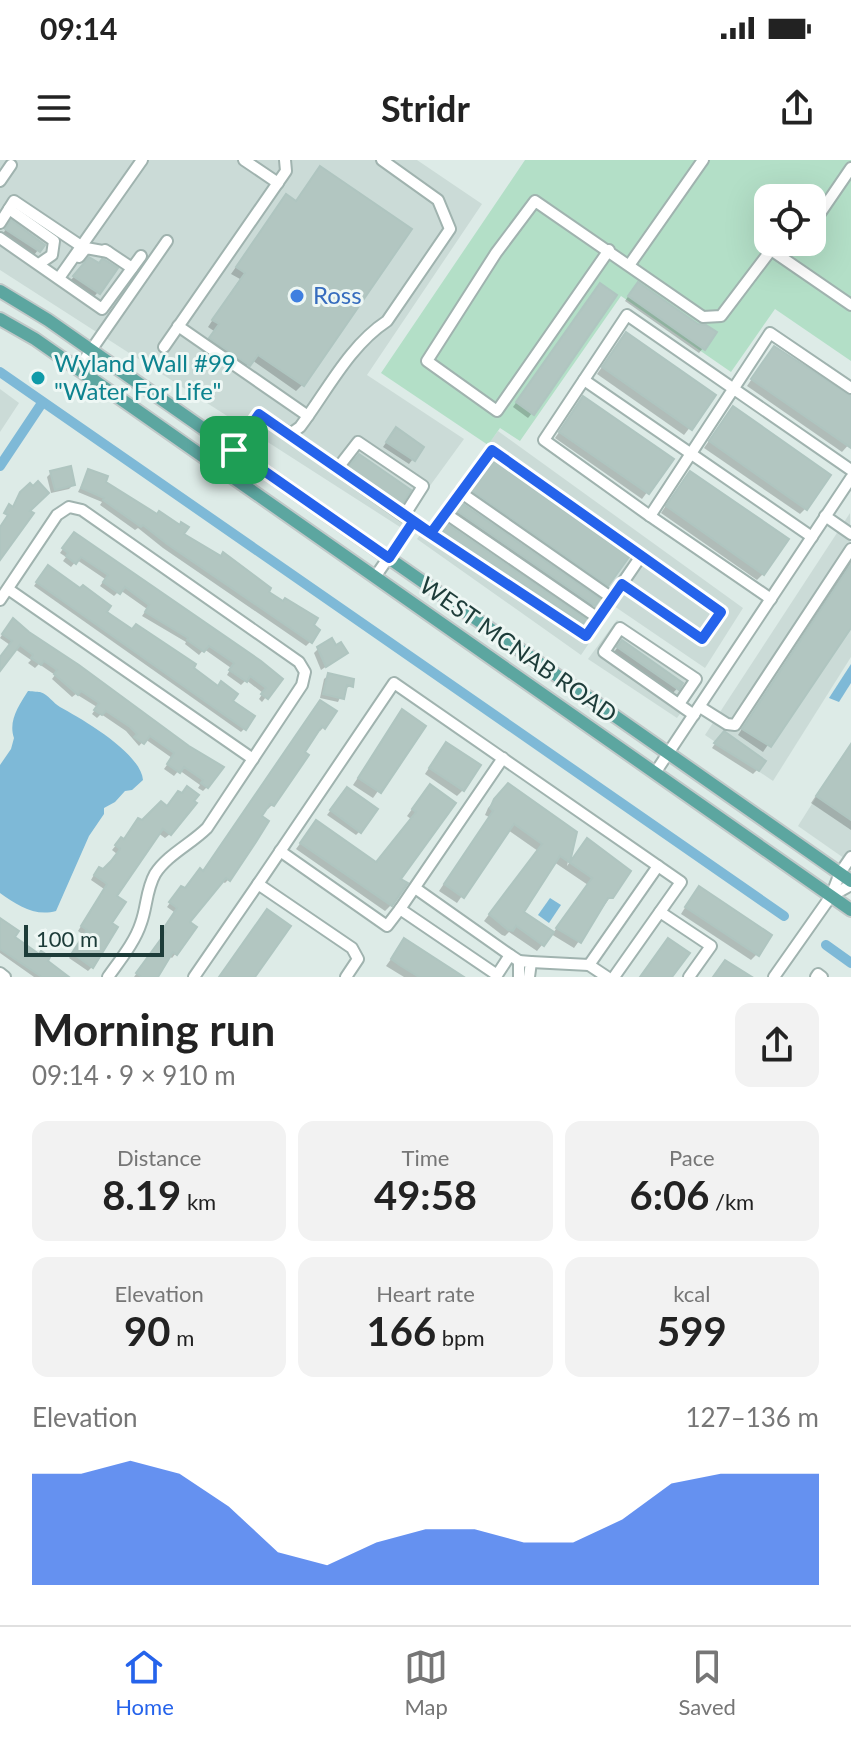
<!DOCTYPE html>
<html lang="en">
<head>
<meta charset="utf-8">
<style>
	:root { --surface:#fff; --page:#f2f2f2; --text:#222; --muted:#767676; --line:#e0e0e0; --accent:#2563eb }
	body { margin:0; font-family:Lato,sans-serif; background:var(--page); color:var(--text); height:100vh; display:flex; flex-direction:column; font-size:30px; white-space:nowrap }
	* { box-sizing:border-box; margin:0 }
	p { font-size:26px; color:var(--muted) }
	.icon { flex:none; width:44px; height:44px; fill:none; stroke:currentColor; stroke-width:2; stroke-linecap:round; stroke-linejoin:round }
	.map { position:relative; height:817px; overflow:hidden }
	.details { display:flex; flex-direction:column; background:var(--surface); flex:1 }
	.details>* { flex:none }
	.tools { position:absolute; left:754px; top:24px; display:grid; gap:16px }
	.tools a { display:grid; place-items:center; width:72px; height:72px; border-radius:16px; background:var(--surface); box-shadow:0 8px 32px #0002; font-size:40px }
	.scale { position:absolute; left:24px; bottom:20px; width:140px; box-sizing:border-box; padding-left:8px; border:4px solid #1d3c39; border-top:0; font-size:22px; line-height:28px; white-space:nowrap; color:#1d3c39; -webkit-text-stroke:6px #eef7f4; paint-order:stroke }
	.pin { position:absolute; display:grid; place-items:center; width:68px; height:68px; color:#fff; margin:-34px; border-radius:16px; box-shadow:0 4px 12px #0006 }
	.round { display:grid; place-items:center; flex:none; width:84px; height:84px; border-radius:16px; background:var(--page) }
	.headline { display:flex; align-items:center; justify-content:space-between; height:136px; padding:0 32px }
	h1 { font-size:44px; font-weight:700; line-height:60px }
	.stats { display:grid; grid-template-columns:repeat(3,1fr); gap:12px; height:136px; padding:8px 32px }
	.stats div { display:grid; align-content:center; border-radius:16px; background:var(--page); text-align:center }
	.stats b { font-size:40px; font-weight:700 }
	.stats small { font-size:22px; font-weight:400 }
	.stats p { font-size:22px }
	.chart { height:224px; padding:16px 32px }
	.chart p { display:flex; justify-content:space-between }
	.chart svg { width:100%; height:144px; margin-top:8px; fill:var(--accent); opacity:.7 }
	.status { display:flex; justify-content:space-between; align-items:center; height:56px; padding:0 40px; background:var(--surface); direction:ltr }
	.status svg { height:22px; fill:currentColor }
	header { display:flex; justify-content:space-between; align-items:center; height:104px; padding:0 32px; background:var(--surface); font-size:36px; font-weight:700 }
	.menu { display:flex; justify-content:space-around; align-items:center; height:112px; border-top:2px solid var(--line); background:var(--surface); font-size:22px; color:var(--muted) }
	.menu a { display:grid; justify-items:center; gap:4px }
	.menu .current { color:var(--accent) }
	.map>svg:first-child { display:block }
</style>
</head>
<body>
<div class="status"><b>09:14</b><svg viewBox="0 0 49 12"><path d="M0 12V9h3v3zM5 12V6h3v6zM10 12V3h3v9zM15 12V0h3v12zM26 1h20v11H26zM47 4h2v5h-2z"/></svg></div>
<header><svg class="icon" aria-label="menu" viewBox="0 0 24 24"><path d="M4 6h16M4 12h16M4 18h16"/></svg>Stridr<svg class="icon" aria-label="share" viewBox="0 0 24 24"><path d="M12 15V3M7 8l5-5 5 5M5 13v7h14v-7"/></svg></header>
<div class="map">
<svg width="851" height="817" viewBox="0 0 851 817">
	<rect width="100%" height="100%" fill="#ddebe7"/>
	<g fill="#cbdbd7">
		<path d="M0,0H417L482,44L367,215L464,279L400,367L0,110Z"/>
		<path d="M0,229L19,243L0,272Z"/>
		<path d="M498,271L743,448L705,508L614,446L581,495L417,379Z"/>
		<path d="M850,353L851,497L773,621L705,575Z"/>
		<path d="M617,460L703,521L677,558L588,499Z"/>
		<path d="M851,582V703L798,666Z"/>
	</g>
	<path fill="#b3dfc7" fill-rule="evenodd" d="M525,0H851V201L775,149L731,212L621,136L520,281L500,268L488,285L381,213ZM768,38H812V82H768Z"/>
	<g fill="#7eb9d7">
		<path d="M851,504V523L839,542L829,538Z"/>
		<path d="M28,531C30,531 38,532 40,532C49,535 53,543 60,547C82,559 141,593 143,620L132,630L125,631L115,642L104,648V654L89,676L56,751C35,757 17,745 0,733V605L11,589L14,578C8,561 19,545 28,531Z"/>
		<path d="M550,738L561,745L549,763L538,755Z"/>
	</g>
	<g fill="#0003" fill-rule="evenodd">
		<path d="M286,37L302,225L296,231L252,200L242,211L205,185L214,171L208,167L240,119L231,114Z"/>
		<path d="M7,67L42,85L34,95L3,74Z"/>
		<path d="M90,99L99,105L115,109L94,137L70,121Z"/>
		<path d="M634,128L703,188L699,193L625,141Z"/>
		<path d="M596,130L532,253L528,258L513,247Z"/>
		<path d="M626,174L714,236L684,275L597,214Z"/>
		<path d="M769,194L851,239V282L842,292L747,226Z"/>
		<path d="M583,238L671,300L642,339L555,278Z"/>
		<path d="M727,255L806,348L800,354L704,288Z"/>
		<path d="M392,274L422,287L409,304L383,287Z"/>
		<path d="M488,310L607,424L601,430L468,338Z"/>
		<path d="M89,311L181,375L220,398L318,470L310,482L306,486L163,388L138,368L135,370L100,345L102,342L78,332Z"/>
		<path d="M51,313L73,325L69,329L51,333L47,317Z"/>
		<path d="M684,319L763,414L757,420L661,353Z"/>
		<path d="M463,346L597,440L593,445L587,451L452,358Z"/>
		<path d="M448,367L583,460L575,469L438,378Z"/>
		<path d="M71,378L280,519L262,542L259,539L263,533L246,520L241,525L227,515L231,508L204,489L199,495L185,484L186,482L142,456L147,449L120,430L114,436L100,426L105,419L77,400L71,407L63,401L66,397L60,393Z"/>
		<path d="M851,401V464L763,592L738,575Z"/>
		<path d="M44,411L191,509L230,542L245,568L241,572L34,426Z"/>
		<path d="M9,464L188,588L207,627L203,631L198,628L200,625L179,610L174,616L164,609L172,598L145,579L139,586L126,571L101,554L97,558L92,554L97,547L76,534L72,537L52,519L55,515L39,504L35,508L28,503L31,500L15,489L0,508V497L10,485L0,478Z"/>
		<path d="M336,487L346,493L321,510L314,493L318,489Z"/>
		<path d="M618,487L681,524L673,533L614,492Z"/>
		<path d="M329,515L351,526L344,529L338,542L320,538L324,519Z"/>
		<path d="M316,546L324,567L320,571L318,570L272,645L268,649L266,647L229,719L225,723L221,721L187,762L184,783L172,798L168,795L153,817H134L164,776L160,774L174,752L167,747L178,732L184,730L203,713Z"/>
		<path d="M402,552L424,566L373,638L353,625Z"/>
		<path d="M719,578L763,601L757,610L753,614L712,588Z"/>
		<path d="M851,584V670L811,643Z"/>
		<path d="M440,591L463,630L457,636L425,614Z"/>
		<path d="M502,632L574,673L567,706L581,687L611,736L574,788L551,774L537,791L509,772L505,776L502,775L484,761L538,691L508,670L457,743L439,731L489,657L485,655L488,648ZM554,702L588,725L553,773L521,753Z"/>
		<path d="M424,633L391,745L385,751L296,689L316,662L376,704L411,659L407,656Z"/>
		<path d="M343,634L360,671L356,675L327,655Z"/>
		<path d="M161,644L170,674L165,678L158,673L114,736L92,807L88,811L69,798L84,775L78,771L104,729L91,720L95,713L103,712L117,694L112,690L117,684L123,681Z"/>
		<path d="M693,735L757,794L751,800L681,754Z"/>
		<path d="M0,763L12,778L66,817H34L0,793Z"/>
		<path d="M405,780L460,817H404L386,806Z"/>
	</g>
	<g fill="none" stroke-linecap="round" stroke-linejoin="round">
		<g stroke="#7eb9d7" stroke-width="10">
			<path d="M0,212L784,756"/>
			<path d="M0,306L42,243"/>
			<path d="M826,785L851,803"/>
		</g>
	</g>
	<g fill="#b2c6c1" stroke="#afc5c0" stroke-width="2">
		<path d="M320,6L412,69L304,226L258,195L250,206L209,178L219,164L212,160L245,113L236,107L286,34L296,41Z"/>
		<path d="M11,60L45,85L40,92L5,69Z"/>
		<path d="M89,97L99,103L102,99L105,100L118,108L100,134L73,116Z"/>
		<path d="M638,122L698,164L706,165L717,172L705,190L628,136Z"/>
		<path d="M600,123L617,135L534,255L516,242Z"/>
		<path d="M626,172L716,235L692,270L602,207Z"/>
		<path d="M774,186L851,236V288L751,219Z"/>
		<path d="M583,236L674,299L649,334L559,272Z"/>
		<path d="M733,246L831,315L807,350L709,281Z"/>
		<path d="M396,267L424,287L415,301L386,282Z"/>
		<path d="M359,294L411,330L402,345L348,307Z"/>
		<path d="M494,301L629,397L608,426L472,331Z"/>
		<path d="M71,306L75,325L55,330L50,311Z"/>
		<path d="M88,309L108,316L106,322L157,354L159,351L180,365L181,362L189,367L184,374L221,396L223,392L271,428L269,432L283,441L285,438L318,458L314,465L320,470L312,483L167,384L143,365L141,367L103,340L104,338L81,328Z"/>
		<path d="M690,311L789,379L764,415L666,346Z"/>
		<path d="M38,321L49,333L30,351L34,353L0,400V367L8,355L4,353L9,344L13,347L20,332L30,323L33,326Z"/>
		<path d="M463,344L600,439L595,446L457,351Z"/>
		<path d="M447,364L586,459L583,464L442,372Z"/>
		<path d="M74,372L261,501L283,519L268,539L261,534L266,528L250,516L247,522L229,510L234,503L209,486L204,492L187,480L188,478L145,452L149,445L125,427L120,434L103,422L108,415L81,397L76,404L66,396L68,393L62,388Z"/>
		<path d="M851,404V468L771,587L742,569Z"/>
		<path d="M48,405L80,428L83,425L111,446L107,452L132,469L136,464L196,504L194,508L218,526L221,521L238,534L233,541L255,556L246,570L36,422Z"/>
		<path d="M13,458L29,472L79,505L189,586L224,607L208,628L201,623L203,620L184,607L180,613L167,604L174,593L150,576L144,584L134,577L137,574L130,567L106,551L102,555L94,550L99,543L81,531L78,535L54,514L57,510L44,501L41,505L31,498L33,495L20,485L0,511V497L12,481L2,474Z"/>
		<path d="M332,478L336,485L341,482L348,493L326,507L317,487Z"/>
		<path d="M622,480L683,523L679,530L617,487Z"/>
		<path d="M328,513L354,519L353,527L347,525L344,539L323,534Z"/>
		<path d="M320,540L337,551L325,569L322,566L305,592L309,595L274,646L270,644L262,656L269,661L256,682L230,721L226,718L190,762L197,767L177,795L173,792L158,817H142L136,813L166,772L163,769L177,748L169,742L181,726L185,728L200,708L203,711Z"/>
		<path d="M402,549L426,566L381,633L358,618Z"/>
		<path d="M724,571L766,601L759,611L714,583Z"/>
		<path d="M446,582L481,605L464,631L429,608Z"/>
		<path d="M851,584V660L816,636Z"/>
		<path d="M508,623L577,672L570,702L587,678L631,711L613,738H608L581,783L556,768L592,718L560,696L524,752L554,772L544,786L516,766L513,771L508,770L489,754L542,684L514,664L464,738L444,724L493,651L490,648L494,639Z"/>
		<path d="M430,624L456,643L401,719L408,723L392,746L300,683L316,660L376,702L416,652L412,649Z"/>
		<path d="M187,626L199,635L194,641L197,643L171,675L163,669L117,736L126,742L112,763L118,767L93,808L72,793L87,770L81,766L107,724L94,715L99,707L103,709L111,701L120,689L115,685L121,677L124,679L138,658L142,660L161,641L167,646L178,631L182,633Z"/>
		<path d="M347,627L378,649L361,673L330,650Z"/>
		<path d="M699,726L772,775L759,796L685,747Z"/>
		<path d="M267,749L291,766L255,817H219Z"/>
		<path d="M0,758L19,771L15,777L39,794L41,791L50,797L48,801L69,817H42L0,789Z"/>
		<path d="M404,778L464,817H419L401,806L391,799Z"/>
		<path d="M668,778L690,793L672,817H640Z"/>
		<path d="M725,800L752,817H713Z"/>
	</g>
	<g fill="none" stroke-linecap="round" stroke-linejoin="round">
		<defs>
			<g id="minor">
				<path d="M244,0L278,23"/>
				<path d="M0,21L11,5"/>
				<path d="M9,49L54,81L52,95L39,104"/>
				<path d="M0,63L14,41L81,86"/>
				<path d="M812,65L851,8"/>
				<path d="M0,78L102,149L141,96"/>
				<path d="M105,90L132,108"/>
				<path d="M609,90L497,251L427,201L496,93L535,41L703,157L721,156L771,90L789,82"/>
				<path d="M771,90L851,145"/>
				<path d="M79,97L86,88L108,92"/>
				<path d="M630,104L703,0"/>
				<path d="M59,118L142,0"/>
				<path d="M178,166L308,256"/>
				<path d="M164,187L286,11L285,0"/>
				<path d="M78,209L167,81"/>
				<path d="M584,220L812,377"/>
				<path d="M851,228L770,173L650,356L544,280L627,155L851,310"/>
				<path d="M290,274L337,309"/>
				<path d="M221,309L259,254L290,274L300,267C327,231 349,186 387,161L450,69L438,40L382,0"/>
				<path d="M460,332L612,438"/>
				<path d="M445,353L598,458"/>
				<path d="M650,356L771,439"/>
				<path d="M825,356L851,374"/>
				<path d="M413,362L586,476C604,449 623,423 641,396L721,452L702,479L622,424"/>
				<path d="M431,373L492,290L641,396"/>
				<path d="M375,417L413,362L404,356L337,309L358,282L423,326L404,356"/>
				<path d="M8,429L253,599"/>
				<path d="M0,440L57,355L69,347L82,350L299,502L305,512L302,525L207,668C191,684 167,695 155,714C146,730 147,747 141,763C135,782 120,800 108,817"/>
				<path d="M679,544L696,519L620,468L604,492L694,555"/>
				<path d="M700,547L727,564L735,565L851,389"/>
				<path d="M503,598L400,749L497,815L510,795L519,801"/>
				<path d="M655,613L851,318"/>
				<path d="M280,691L387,766L400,749"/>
				<path d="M258,724L394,523L681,722L614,817"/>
				<path d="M415,728L510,795"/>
				<path d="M831,736L851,725"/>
				<path d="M660,752L711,786L689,817"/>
				<path d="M531,802L589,805L658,706"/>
				<path d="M589,805L607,817"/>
				<path d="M0,813L5,817"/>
				<path d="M194,817L258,724L352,788L358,799L346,817"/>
				<path d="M519,817V801L531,802L529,817"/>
				<path d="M774,817L831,736L840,713L851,697"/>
				<path d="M816,817L818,814L822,817"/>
			</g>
			<g id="major">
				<path d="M0,131L48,160L851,721"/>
				<path d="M0,159L35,179L851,750"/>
			</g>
		</defs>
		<use href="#minor" stroke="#a0b3af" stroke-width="14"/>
		<use href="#major" stroke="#c0c8c8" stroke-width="16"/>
		<use href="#minor" stroke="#fff" stroke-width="10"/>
		<use href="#major" stroke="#5ca6a0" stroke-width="12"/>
	</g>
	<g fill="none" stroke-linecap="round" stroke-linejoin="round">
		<defs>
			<path id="route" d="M234,290L389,398L413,362L586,476L622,424L702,479L721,452L492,290L431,373L259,254L234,290"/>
		</defs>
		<use href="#route" stroke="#fff" stroke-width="16"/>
		<use href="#route" stroke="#2563eb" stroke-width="10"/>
	</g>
	<circle fill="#3f7fe0" stroke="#eef7f4" stroke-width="3" cx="297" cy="136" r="8"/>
	<circle fill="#0f9aa8" stroke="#eef7f4" stroke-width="3" cx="38" cy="218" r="8"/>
	<g text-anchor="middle" stroke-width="6" stroke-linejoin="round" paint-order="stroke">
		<g font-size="24" fill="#366cbe" stroke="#eef7f4" text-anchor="start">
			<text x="313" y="144">Ross</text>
		</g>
		<g font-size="24" fill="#0d838f" stroke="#eef7f4" text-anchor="start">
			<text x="54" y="212">Wyland Wall #99<tspan x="54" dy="28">"Water For Life"</tspan></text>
		</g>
		<g font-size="24" fill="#1d3c39" stroke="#eef7f4">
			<text transform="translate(518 490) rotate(35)" y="8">WEST MCNAB ROAD</text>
		</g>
	</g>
</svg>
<div class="tools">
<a><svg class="icon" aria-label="locate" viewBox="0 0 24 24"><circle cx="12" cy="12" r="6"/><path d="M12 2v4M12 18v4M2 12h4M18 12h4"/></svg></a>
</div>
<div class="scale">100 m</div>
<div class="pin" style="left:234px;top:290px;background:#1e9e55"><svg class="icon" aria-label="arrive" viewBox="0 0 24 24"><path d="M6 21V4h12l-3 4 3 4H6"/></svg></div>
</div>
<section class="details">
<div class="headline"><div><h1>Morning run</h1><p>09:14 · 9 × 910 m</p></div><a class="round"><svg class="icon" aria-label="share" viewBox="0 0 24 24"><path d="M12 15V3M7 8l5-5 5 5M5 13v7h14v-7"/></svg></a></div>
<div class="stats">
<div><p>Distance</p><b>8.19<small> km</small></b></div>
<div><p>Time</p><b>49:58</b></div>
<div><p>Pace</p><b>6:06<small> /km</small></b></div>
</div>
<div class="stats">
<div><p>Elevation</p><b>90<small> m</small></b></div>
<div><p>Heart rate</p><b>166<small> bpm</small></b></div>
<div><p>kcal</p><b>599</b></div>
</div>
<div class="chart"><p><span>Elevation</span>127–136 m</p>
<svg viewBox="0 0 160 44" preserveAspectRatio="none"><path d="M0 44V10L10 10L20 6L30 10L40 20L50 34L60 38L70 31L80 27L90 27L100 31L110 31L120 24L130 13L140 10L150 10L160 10V44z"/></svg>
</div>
</section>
<nav class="menu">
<a class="current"><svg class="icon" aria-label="home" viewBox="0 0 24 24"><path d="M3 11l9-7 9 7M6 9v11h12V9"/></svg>Home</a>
<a><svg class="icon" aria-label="map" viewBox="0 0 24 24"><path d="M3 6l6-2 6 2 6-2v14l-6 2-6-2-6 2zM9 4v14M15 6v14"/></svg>Map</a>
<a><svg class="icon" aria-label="saved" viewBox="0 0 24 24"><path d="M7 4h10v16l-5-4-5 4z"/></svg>Saved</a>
</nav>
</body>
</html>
